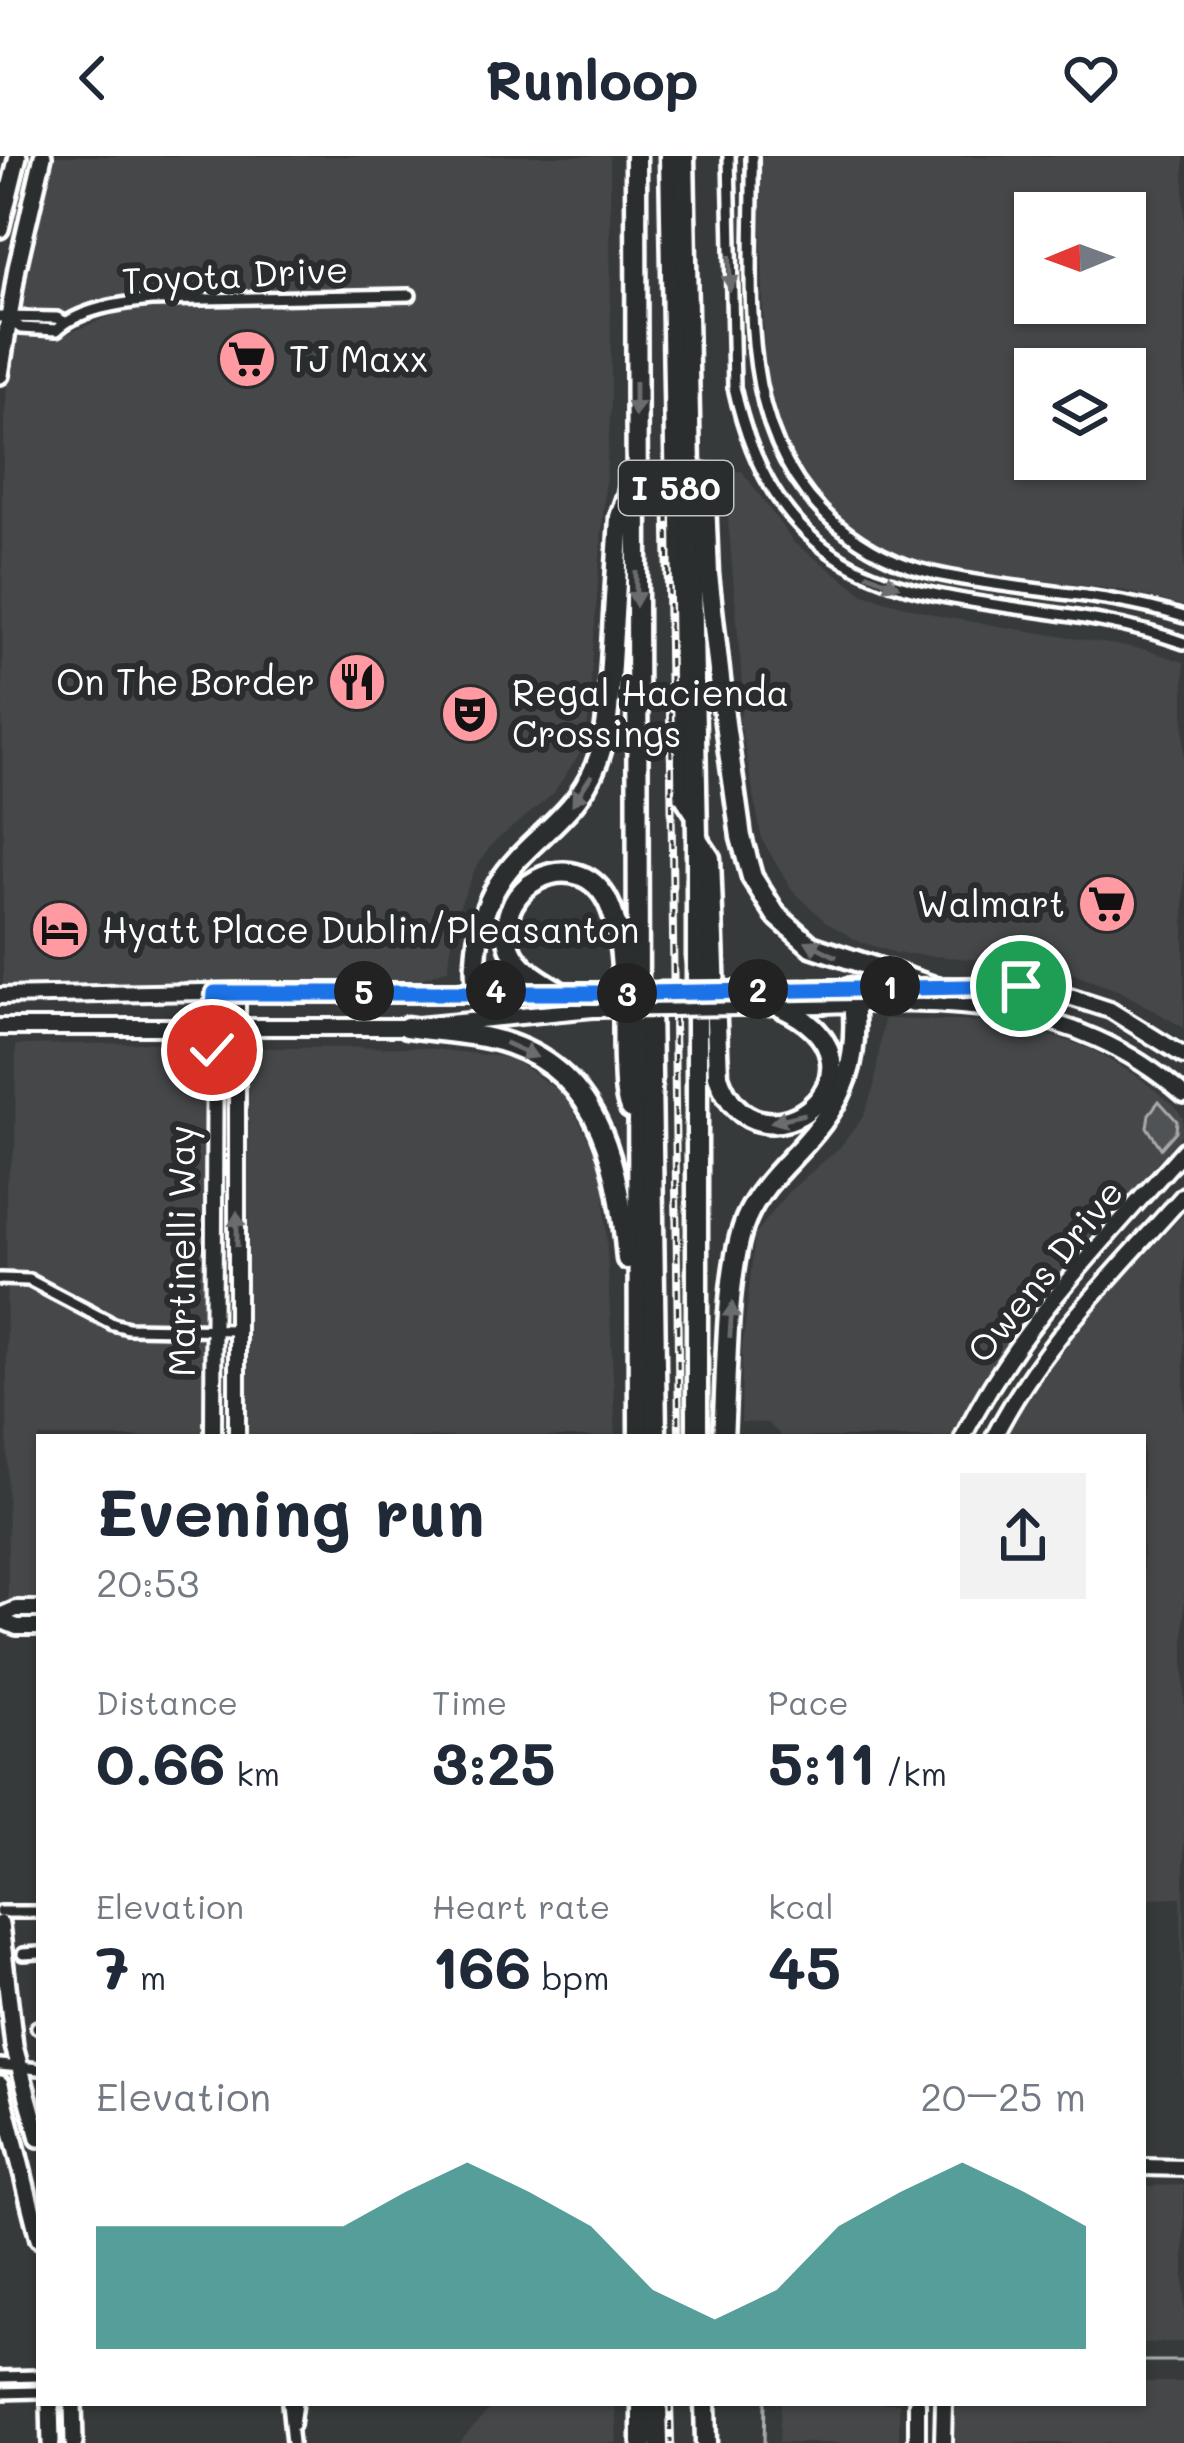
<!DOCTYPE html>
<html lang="en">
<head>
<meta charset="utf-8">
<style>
	:root { --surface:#fff; --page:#f2f2f3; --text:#1f2937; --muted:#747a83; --accent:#0f766e }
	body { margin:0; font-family:Mali,sans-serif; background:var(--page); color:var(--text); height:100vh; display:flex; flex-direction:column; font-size:45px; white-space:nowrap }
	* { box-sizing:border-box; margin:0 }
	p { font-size:39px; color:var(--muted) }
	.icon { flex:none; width:66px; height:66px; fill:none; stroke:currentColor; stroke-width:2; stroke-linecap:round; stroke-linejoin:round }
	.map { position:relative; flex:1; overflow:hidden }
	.side { position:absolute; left:36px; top:1278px; width:1110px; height:972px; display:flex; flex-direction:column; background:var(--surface); border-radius:0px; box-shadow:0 3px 9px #0004 }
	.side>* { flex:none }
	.needle { width:78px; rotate:269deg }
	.buttons { position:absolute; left:1014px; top:36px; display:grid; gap:24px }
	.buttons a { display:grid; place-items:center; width:132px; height:132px; border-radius:0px; background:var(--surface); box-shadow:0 3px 9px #0004; font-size:60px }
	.pin { position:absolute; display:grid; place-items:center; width:102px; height:102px; color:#fff; margin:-51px; border:6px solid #fff; border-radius:50%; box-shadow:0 3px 12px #0007 }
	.km { position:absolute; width:60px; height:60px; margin:-30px; border-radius:50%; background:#222; color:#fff; font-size:33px; line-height:60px; text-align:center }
	.round { display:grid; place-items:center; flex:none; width:126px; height:126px; border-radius:0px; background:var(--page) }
	.summary { display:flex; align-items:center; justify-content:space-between; height:204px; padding:0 60px }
	h1 { font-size:66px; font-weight:700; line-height:90px }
	.figures { display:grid; grid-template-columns:repeat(3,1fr); gap:18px; height:204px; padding:12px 60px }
	.figures div { display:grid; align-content:center }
	.figures b { font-size:60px; font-weight:700 }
	.figures small { font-size:33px; font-weight:400 }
	.figures p { font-size:33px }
	.chart { height:336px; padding:24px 60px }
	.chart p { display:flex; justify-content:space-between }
	.chart svg { width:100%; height:216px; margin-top:12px; fill:var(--accent); opacity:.7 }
	header { display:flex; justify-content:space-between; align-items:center; height:156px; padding:0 60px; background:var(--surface); font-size:54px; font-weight:700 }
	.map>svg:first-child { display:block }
</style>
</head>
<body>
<header><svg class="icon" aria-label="back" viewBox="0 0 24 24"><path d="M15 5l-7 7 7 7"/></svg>Runloop<svg class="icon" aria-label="heart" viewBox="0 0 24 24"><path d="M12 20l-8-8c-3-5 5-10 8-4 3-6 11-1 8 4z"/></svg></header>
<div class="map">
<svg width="1184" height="2287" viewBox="0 0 1184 2287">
	<rect width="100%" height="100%" fill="#373a3b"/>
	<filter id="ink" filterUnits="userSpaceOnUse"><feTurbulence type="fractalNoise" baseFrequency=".00833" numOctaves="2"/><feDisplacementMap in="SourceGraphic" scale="24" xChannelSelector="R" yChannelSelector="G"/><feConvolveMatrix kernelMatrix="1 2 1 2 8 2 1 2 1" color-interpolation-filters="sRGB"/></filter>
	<g filter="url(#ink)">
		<g fill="#444748" fill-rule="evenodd">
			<path d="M55,0H610L611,250L587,578L578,601L552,639L493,687L476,711L456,759L448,813L417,825L3,830L2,324L10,174L54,183L118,157L168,149L395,141L404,131L144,138L65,158L13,153Z"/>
			<path d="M760,0H1184V450L1122,434L927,411L892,398L832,358L800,321L778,279L765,235ZM1035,57H1125V147H1035ZM1035,213H1125V303H1035Z"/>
			<path d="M742,315L794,387L864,438L943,461L1146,494L1184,506V872L1122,836L1062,814L1035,808L896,797L860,786L827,767L792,734L762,684L739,561L744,548L724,317Z"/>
			<path d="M884,863L991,866L1034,874L1091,893L1140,922L1175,950L1183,962L1182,978L1040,1142L994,1210L954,1281H782L768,1267L741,1266L742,1195L755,1079L787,1037L840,991L863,961L874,931Z"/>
			<path d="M203,886V1281H39V1444H8L6,1027L15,990L16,889Z"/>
			<path d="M418,891L511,902L566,940L603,1012L616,1281H248L249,902L252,894L261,892Z"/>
			<path d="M1184,1058V1996L1181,1741L1143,1742V1281H1005L1065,1182Z"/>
			<path d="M1184,2029V2186L1143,2187V2030Z"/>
			<path d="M1143,2226H1184V2287H955V2247H1143Z"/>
			<path d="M495,2247H615L617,2287H459Z"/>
			<path d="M781,2247H899V2287H779Z"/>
		</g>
		<path fill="#505354" stroke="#a8a9aa" stroke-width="3" d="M1159,945L1177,965L1176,975L1161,992L1147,971L1149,958Z"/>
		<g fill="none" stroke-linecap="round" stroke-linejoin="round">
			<g stroke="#adaeaf" stroke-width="3">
				<path d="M1143,2205H1184"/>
				<path d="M764,2287L765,2247"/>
			</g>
			<defs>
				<g id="street">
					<path d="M729,0L734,231C792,494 997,420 1184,487"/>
					<path d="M752,0C754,125 730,278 836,368C865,392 897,409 933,417C1016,436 1102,435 1184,461"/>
					<path d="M0,161L57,162L65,166"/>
					<path d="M7,162L21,172L57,174C79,153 121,147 151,144L410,139"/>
					<path d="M0,1123L29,1124L113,1168L128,1172L236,1174"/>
					<path d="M0,1756H39"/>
					<path d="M23,1798L39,1797"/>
					<path d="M37,1871H39"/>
					<path d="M0,1909L39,1913"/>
					<path d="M0,2221L39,2220"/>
					<path d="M0,2237L39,2236"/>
					<path d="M288,2247L292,2287"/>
					<path d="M293,2269L296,2247"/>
				</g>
				<g id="secondary">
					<path d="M742,834L931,830L1048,834L1110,854L1184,900"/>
					<path d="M0,840L253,835H593"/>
					<path d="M742,851C903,849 1052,824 1184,939"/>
					<path d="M0,871H407L593,853"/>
					<path d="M213,1281L215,837"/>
					<path d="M237,1281V836"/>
					<path d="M963,1281C1017,1171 1104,1085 1184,994"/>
					<path d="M994,1281C1040,1189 1116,1116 1184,1039"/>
					<path d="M0,1460L16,1453H39"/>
					<path d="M0,1464L17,1471H39"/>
					<path d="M1143,2011L1184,2012"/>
					<path d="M917,2247V2287"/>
					<path d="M943,2287L944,2247"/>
				</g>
				<g id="primary">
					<path d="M0,73L18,0"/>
					<path d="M0,219L17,112L43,0"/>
					<path d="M0,1768L14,1890L39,1982"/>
					<path d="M0,1928L39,2083"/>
					<path d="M50,2247L51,2287"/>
					<path d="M73,2247L74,2287"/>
				</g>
				<g id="highway">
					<path d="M636,0L639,1281"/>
					<path d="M670,0L681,635L694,655"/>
					<path d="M684,0L697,682V1281"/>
					<path d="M704,318L708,418L725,567L741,681L752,721L776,759L811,790L931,830"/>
					<path d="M698,684L710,702L718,920C757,1034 909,910 781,851"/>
					<path d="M558,835C537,821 514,811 508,784C496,731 568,691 602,736C629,771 622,863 624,907C625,922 624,939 630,952"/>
					<path d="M646,838L650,846L656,1281"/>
					<path d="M501,859C479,846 474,830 476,805C482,684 577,687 602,591C609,564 609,536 611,508C614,459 617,410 620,361L630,332"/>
					<path d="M407,871C440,876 477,877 509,888C604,921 619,1015 627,1103"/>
					<path d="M723,1281C727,1223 725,1113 746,1063C757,1037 777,1017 796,997C847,944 861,906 852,832"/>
					<path d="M642,2247V2287"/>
					<path d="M658,2247L659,2287"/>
					<path d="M705,2247L706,2287"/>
				</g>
			</defs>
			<use href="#street" stroke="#fff" stroke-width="18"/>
			<use href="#secondary" stroke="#fff" stroke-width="22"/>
			<use href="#primary" stroke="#fff" stroke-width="24"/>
			<use href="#highway" stroke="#fff" stroke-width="27"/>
			<use href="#street" stroke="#2a2d2e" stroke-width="9"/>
			<use href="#secondary" stroke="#2a2d2e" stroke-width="14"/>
			<use href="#primary" stroke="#2a2d2e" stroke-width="15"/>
			<use href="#highway" stroke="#2a2d2e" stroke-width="18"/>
			<defs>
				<g id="rail">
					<path d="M668,358L679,1281"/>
					<path d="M670,2247L671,2287"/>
				</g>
			</defs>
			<use href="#rail" stroke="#fff" stroke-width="8"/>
			<use href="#rail" stroke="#2a2d2e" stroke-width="3" stroke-dasharray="9" stroke-linecap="butt"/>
			<defs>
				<g id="secondary-bridge">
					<path d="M593,835L742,834"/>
					<path d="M593,853L742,851"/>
				</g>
			</defs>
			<use href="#secondary-bridge" stroke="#fff" stroke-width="22" stroke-linecap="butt"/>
			<use href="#secondary-bridge" stroke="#2a2d2e" stroke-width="14"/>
		</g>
		<defs><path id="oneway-solid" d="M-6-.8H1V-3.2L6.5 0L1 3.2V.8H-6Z" transform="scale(3)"/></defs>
		<g fill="#6a6c6d">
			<use href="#oneway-solid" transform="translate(730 117) rotate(89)"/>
			<use href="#oneway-solid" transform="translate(635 243) rotate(90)"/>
			<use href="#oneway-solid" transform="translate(883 424) rotate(22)"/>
			<use href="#oneway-solid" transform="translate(636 433) rotate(90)"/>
			<use href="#oneway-solid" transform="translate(582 634) rotate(123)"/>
			<use href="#oneway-solid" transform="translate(821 793) rotate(-153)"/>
			<use href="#oneway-solid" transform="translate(521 894) rotate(24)"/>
			<use href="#oneway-solid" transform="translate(788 962) rotate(167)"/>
			<use href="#oneway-solid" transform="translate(237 1073) rotate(-90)"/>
			<use href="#oneway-solid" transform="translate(731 1164) rotate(-86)"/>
		</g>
	</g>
	<g fill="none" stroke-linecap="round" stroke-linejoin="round" filter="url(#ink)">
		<defs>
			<path id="route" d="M212,894L215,837H647L1021,830"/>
		</defs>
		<use href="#route" stroke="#fff" stroke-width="24"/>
		<use href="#route" stroke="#1a73e8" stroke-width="15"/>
	</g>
	<defs>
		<symbol id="supermarket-disc" viewBox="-11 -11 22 22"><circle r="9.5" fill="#ff9aa2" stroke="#2a2d2e"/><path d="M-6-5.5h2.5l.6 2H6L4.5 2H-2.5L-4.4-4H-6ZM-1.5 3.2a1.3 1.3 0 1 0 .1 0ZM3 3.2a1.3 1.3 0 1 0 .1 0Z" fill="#111"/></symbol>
		<symbol id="restaurant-disc" viewBox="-11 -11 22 22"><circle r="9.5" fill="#ff9aa2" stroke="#2a2d2e"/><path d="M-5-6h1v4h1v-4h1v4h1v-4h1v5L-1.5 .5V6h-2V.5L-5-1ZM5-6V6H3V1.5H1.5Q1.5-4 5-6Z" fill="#111"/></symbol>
		<symbol id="theatre-disc" viewBox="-11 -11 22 22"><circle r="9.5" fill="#ff9aa2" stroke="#2a2d2e"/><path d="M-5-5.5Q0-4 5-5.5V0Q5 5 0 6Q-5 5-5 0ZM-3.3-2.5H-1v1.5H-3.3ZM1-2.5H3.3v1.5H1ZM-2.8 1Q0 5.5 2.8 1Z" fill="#111"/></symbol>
		<symbol id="hotel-disc" viewBox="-11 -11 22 22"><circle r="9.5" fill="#ff9aa2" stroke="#2a2d2e"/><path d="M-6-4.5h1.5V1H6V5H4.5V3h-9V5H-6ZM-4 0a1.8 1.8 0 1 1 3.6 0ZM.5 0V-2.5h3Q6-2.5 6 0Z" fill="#111"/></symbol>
	</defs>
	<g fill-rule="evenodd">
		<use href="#supermarket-disc" x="214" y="170" width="66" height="66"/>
		<use href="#restaurant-disc" x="324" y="493" width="66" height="66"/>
		<use href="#theatre-disc" x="437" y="525" width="66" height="66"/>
		<use href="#supermarket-disc" x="1074" y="715" width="66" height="66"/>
		<use href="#hotel-disc" x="27" y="741" width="66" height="66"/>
	</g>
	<g text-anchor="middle" stroke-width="12" stroke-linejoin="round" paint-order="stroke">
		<rect fill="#2a2d2e" stroke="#bfc0c0" stroke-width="3" x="619" y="305" width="114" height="54" rx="9"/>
		<g font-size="33" font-weight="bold" fill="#fff">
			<text x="676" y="344">I 580</text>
		</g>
		<g font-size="36" fill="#fff" stroke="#2a2d2e">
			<text transform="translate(235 119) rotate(-3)" y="13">Toyota Drive</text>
			<text transform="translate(182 1095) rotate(-90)" y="13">Martinelli Way</text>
			<text transform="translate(1045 1115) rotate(-51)" y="13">Owens Drive</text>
		</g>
		<g font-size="36" fill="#fff" stroke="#2a2d2e" text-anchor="start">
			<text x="289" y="216">TJ Maxx</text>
			<text x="315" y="539" text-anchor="end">On The Border</text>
			<text x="512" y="550">Regal Hacienda<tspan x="512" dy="41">Crossings</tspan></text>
			<text x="1065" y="761" text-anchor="end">Walmart</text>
			<text x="102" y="787">Hyatt Place Dublin/Pleasanton</text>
		</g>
	</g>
</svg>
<div class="buttons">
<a><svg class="needle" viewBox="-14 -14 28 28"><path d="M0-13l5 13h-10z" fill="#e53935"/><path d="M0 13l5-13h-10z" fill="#747a83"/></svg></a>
<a><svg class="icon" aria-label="layers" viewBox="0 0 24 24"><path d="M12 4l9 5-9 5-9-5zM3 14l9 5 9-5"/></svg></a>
</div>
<div class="pin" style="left:1021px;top:830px;background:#1e9e55"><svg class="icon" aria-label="arrive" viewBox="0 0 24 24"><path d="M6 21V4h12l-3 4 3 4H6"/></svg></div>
<div class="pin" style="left:212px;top:894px;background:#d93025"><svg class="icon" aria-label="check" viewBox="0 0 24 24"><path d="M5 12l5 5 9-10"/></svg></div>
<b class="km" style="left:890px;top:830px">1</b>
<b class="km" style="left:758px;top:833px">2</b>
<b class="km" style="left:627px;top:837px">3</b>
<b class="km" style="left:496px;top:834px">4</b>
<b class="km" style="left:364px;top:835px">5</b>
<section class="side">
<div class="summary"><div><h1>Evening run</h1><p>20:53</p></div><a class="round"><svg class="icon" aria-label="share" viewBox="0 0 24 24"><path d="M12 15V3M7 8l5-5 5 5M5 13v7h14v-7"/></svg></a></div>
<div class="figures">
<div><p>Distance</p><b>0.66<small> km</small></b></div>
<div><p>Time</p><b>3:25</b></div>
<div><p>Pace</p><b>5:11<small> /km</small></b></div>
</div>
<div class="figures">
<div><p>Elevation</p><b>7<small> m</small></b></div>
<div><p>Heart rate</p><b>166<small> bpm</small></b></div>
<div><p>kcal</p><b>45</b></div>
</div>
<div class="chart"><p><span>Elevation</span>20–25 m</p>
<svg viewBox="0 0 160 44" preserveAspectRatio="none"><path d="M0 44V19L10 19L20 19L30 19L40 19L50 12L60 6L70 12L80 19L90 32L100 38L110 32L120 19L130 12L140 6L150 12L160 19V44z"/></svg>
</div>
</section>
</div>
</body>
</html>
